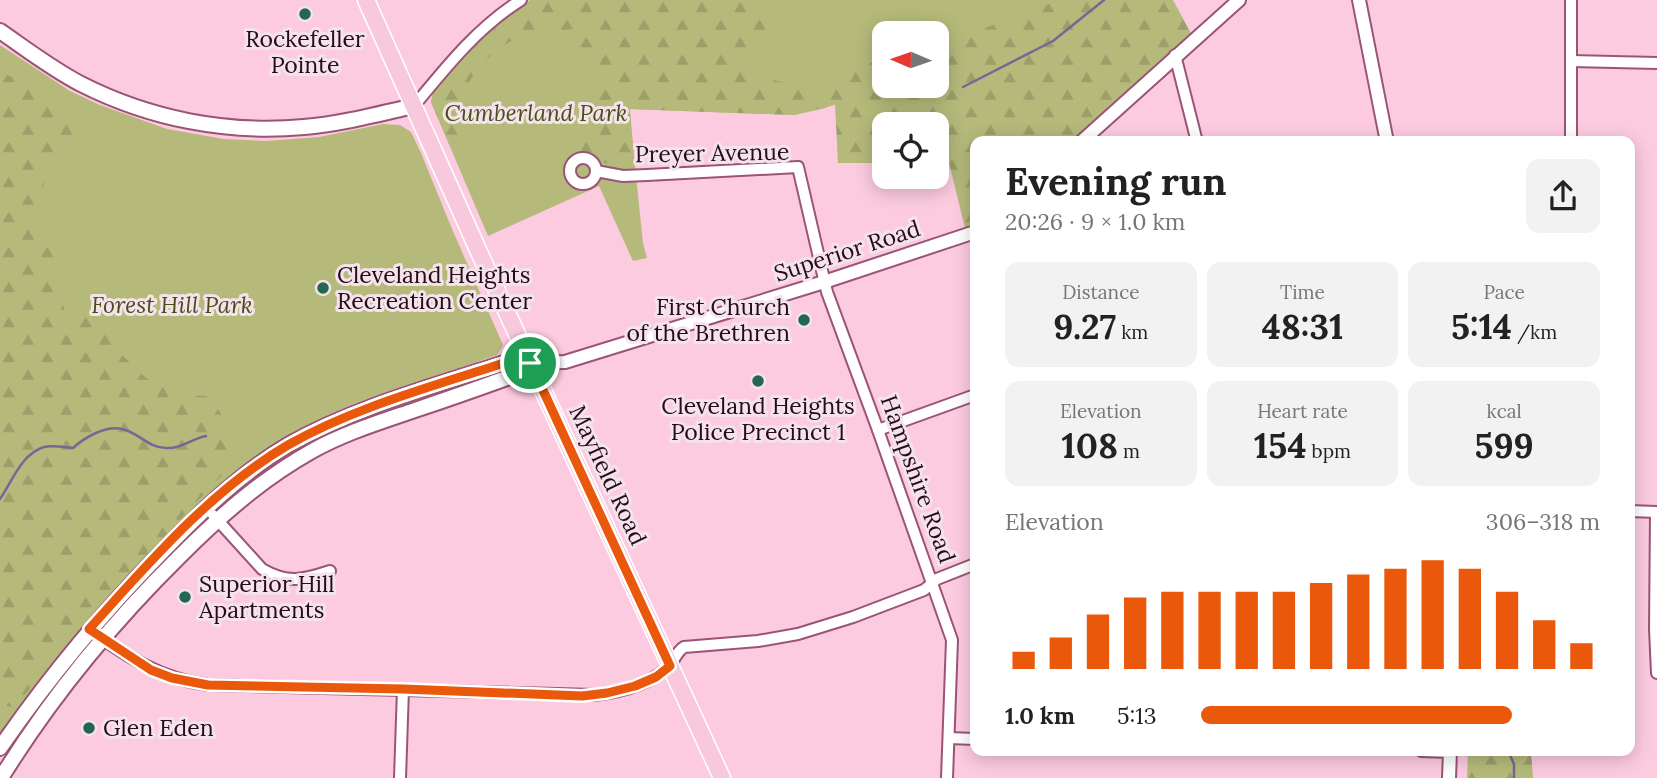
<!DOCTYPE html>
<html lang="en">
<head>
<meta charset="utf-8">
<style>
	:root { --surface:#fff; --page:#f2f2f2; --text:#222; --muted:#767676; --accent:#ea580c }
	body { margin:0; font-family:Lora,serif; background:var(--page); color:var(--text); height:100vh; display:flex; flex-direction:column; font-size:26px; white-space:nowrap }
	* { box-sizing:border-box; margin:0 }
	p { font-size:23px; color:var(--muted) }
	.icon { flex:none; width:38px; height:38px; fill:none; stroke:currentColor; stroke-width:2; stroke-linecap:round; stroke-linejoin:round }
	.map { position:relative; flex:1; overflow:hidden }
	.sheet { position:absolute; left:970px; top:136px; width:665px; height:620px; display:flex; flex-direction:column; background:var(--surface); border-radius:14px; box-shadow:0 4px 18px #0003 }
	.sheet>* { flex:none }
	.needle { width:46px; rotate:272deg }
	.tools { position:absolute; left:872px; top:21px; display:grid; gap:14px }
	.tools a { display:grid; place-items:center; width:77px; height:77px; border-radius:14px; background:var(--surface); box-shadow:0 4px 18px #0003; font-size:35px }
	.pin { position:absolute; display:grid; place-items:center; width:60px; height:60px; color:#fff; margin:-30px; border:4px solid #fff; border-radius:50%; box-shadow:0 2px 7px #0007 }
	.round { display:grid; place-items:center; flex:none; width:74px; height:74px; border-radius:14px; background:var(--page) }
	.head { display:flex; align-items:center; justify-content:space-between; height:119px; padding:0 35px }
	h1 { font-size:38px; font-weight:800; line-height:52px }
	.metrics { display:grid; grid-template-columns:repeat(3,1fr); gap:10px; height:119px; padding:7px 35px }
	.metrics div { display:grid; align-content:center; border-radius:14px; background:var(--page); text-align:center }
	.metrics b { font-size:35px; font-weight:800 }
	.metrics small { font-size:19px; font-weight:400 }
	.metrics p { font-size:19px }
	.chart { height:196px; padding:14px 35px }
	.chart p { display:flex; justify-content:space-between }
	.chart svg { width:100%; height:126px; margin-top:7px; stroke:var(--accent); stroke-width:6 }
	ul { padding:0 35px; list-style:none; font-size:23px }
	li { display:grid; grid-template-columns:112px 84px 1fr; align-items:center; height:52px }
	li i { height:18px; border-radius:9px; background:var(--accent) }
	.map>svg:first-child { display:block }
</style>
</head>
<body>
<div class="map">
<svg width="1657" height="778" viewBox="0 0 1657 778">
	<defs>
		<pattern id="forest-firs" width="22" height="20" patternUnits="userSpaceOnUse" patternTransform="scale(1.75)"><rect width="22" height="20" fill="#b5ba7b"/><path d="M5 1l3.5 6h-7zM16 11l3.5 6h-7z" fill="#9c9f6a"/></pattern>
	</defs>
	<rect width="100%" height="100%" fill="#fccbe0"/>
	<g fill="#b5ba7b" fill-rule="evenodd">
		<path d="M530,0H1102L963,87L880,89L822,109L794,115L629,109L643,243L647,258L633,261L599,186L488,236L431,102L433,93ZM884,33H936V86H884Z"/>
		<path d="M0,45L70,91L100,105L167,129L224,139L266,141L319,137L383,124L400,125L411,132L421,153L452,229L503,345L497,355C436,377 366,394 308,425C233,464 172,528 116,591C74,637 35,684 0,736Z"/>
	</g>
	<g fill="url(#forest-firs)">
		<path d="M530,0H779L744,73L808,88L830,81L884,57V86H936V48L953,40L1059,0H1173L1194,39L1081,142H975V232L967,236L949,163H936V124H884V163H838L835,104L794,115L630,109L635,168L599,162L573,145C607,92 599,81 572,29C558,31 543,31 529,34C500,41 470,72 461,100C458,112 460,126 464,137L449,144L431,102L433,93L480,38Z"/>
		<path d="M0,71L39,91L75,132L71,149L51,158L34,220L49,233L65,314L85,316L107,329L121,354L145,377L178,395L207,396C228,418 231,433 233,464L109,594L22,698L11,707L0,704Z"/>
		<path d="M1468,751H1531L1533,778H1467Z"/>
	</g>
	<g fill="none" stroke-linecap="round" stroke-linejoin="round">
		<g stroke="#766795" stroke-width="2.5">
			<path d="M963,87L1053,41L1104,0"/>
			<path d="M0,499C12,482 21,454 44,447C52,445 64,447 73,448C84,438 105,425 122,429C138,432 148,448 166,448C181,449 191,439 206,436"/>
			<path d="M1508,751L1514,764V778"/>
		</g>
		<defs>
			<g id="minor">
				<path d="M1175,55L1197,142"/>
				<path d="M1571,61L1657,63"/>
				<path d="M414,106C447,66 477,28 521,0"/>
				<path d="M1571,142V0"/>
				<circle cx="583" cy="171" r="13"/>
				<path d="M596,171L623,176L647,175L798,167L827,292L878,430L952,640L947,778"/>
				<path d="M878,430L975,395"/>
				<path d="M1629,511L1657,512"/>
				<path d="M1656,512L1655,629L1657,673"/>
				<path d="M213,515L262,569C288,584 303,580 330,571"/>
				<path d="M89,629C127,657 161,679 208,685L595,695C621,692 648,685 667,668C674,662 676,652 684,647L758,641L798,634L853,617L924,590L937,579L975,564"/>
				<path d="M949,738L975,739"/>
				<path d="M1421,751L1450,752"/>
				<path d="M400,778L403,689"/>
			</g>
			<g id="tertiary">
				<path d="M1359,0L1387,142"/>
				<path d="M1081,142L1239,0"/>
				<path d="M530,363L565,362L824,282L975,232"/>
				<path d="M1449,778L1450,751"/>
			</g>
			<g id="secondary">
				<path d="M0,31C26,49 52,69 81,84C150,119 227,134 304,127C341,124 378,114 414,106"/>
				<path d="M0,748C49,677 103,612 163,551C201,512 241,473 288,445C355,407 434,386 507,362L530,363"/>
				<path d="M1,778C51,697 112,623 180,556C220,516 262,479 312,451C344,433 380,422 415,410C448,399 482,387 515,375L530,363"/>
			</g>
			<path id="primary" d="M366,0L479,252L722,778"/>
		</defs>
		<use href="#minor" stroke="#9b5476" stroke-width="14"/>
		<use href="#tertiary" stroke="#9b5476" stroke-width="16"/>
		<use href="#secondary" stroke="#9b5476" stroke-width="18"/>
		<use href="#primary" stroke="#fff" stroke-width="19"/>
		<use href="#minor" stroke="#fff" stroke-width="10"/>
		<use href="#tertiary" stroke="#fff" stroke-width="12"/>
		<use href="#secondary" stroke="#fff" stroke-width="14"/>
		<use href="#primary" stroke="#f8c8dd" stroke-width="16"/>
	</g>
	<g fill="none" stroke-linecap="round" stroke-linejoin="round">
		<defs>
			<path id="route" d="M507,362L530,363L536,375L670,666L656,677L635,686L607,693L582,696L403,689L208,685L172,678L151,670L89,629C149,563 211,490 288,445C355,407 434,386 507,362Z"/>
		</defs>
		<use href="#route" stroke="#fff" stroke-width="14"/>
		<use href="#route" stroke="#ea580c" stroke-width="9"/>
	</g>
	<g fill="#246553" stroke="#f4e3ea" stroke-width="2.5">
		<circle cx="305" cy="14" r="7"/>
		<circle cx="323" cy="288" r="7"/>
		<circle cx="804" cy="320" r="7"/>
		<circle cx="758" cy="381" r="7"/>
		<circle cx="185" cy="597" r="7"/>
		<circle cx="89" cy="728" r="7"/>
	</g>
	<g text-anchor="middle" stroke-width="6" stroke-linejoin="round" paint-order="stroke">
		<g font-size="23" fill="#270b19" stroke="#f4e3ea" text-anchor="start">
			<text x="305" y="47" text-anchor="middle">Rockefeller<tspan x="305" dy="26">Pointe</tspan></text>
			<text x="337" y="283">Cleveland Heights<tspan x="337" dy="26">Recreation Center</tspan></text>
			<text x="790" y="315" text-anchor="end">First Church<tspan x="790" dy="26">of the Brethren</tspan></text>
			<text x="758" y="414" text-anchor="middle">Cleveland Heights<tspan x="758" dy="26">Police Precinct 1</tspan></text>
			<text x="199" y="592">Superior Hill<tspan x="199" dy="26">Apartments</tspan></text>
			<text x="103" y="736">Glen Eden</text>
		</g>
		<g font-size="23" font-style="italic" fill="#4b4d1b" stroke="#f4e3ea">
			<text x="536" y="121">Cumberland Park</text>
			<text x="172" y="313">Forest Hill Park</text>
		</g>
		<g font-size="23" fill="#270b19" stroke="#f4e3ea">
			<text transform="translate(712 153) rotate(-1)" y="8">Preyer Avenue</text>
			<text transform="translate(847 251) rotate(-18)" y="8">Superior Road</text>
			<text transform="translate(608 475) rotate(65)" y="8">Mayfield Road</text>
			<text transform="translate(918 479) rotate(70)" y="8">Hampshire Road</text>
		</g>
	</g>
</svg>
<div class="tools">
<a><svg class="needle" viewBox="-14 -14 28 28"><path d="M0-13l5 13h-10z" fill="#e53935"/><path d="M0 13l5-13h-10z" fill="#767676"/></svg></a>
<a><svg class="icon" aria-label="locate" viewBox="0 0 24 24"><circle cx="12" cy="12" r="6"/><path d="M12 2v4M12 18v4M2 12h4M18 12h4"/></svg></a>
</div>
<div class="pin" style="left:530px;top:363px;background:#1e9e55"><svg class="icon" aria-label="arrive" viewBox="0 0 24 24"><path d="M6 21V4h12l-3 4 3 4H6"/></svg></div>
<section class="sheet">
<div class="head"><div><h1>Evening run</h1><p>20:26 · 9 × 1.0 km</p></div><a class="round"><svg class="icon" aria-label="share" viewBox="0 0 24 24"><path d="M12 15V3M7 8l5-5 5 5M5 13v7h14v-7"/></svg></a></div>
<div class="metrics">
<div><p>Distance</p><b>9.27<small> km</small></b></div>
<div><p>Time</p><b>48:31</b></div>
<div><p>Pace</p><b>5:14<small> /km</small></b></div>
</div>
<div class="metrics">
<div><p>Elevation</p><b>108<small> m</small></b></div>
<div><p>Heart rate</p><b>154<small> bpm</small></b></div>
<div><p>kcal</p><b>599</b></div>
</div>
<div class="chart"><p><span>Elevation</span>306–318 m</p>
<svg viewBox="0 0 160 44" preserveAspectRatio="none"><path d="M5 44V38M15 44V33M25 44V25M35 44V19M45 44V17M55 44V17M65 44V17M75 44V17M85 44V14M95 44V11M105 44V9M115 44V6M125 44V9M135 44V17M145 44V27M155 44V35"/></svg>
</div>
<ul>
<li><b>1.0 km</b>5:13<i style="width:78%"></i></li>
</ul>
</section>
</div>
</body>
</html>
